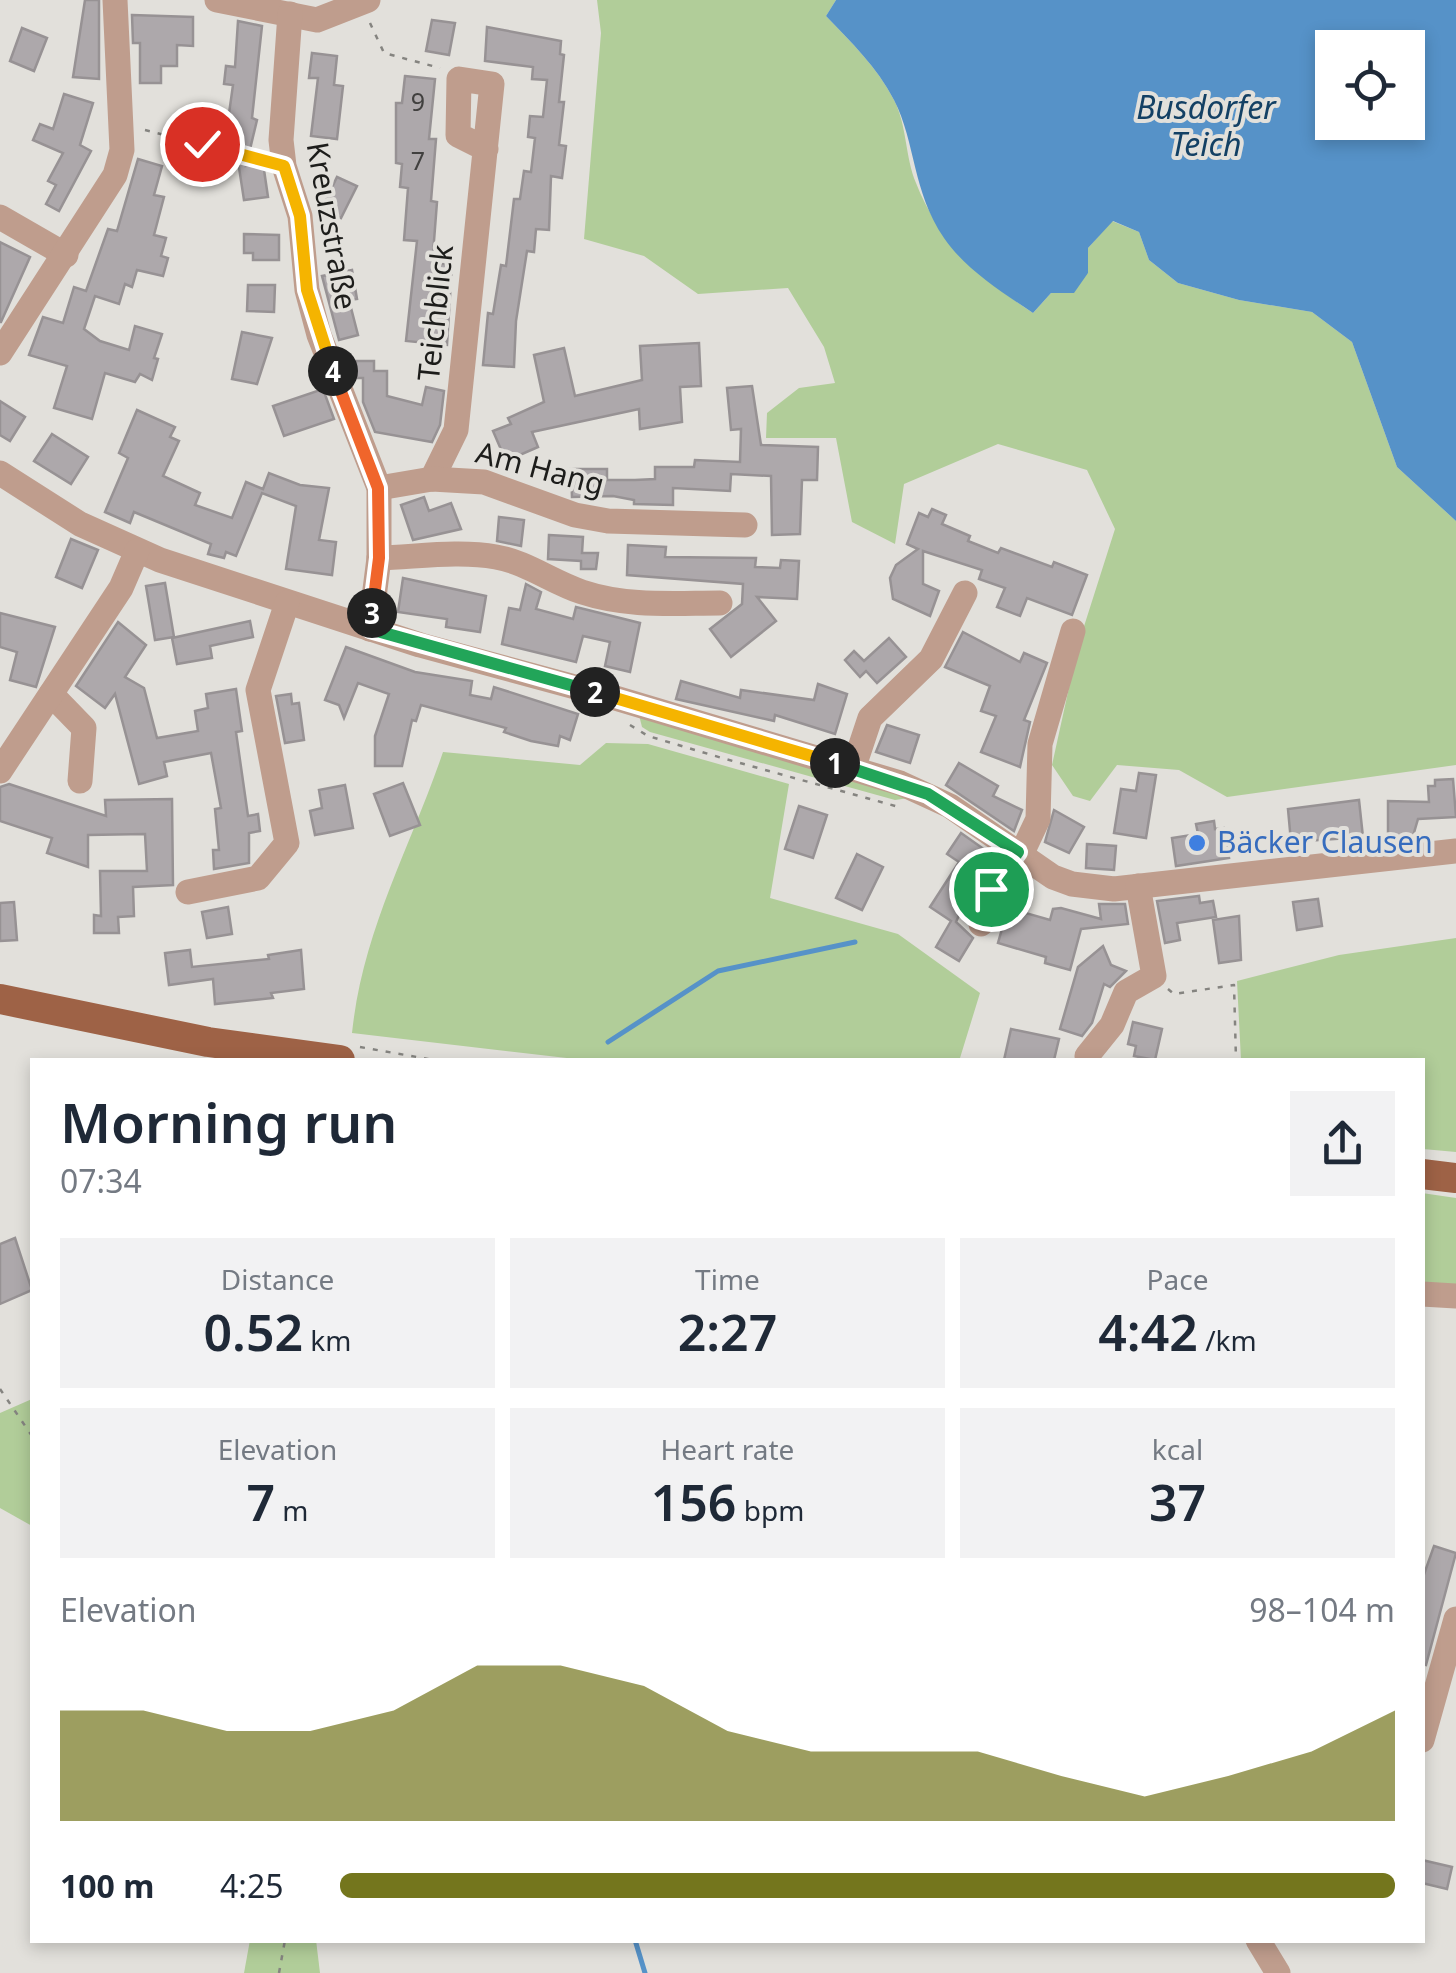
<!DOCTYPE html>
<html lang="en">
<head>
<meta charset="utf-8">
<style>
	:root { --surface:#fff; --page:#f2f2f3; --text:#1f2937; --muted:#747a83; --accent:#74761d }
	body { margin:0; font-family:"Noto Sans",sans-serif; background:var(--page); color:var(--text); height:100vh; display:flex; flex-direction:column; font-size:38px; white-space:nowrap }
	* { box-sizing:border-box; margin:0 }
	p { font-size:32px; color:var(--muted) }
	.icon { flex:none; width:55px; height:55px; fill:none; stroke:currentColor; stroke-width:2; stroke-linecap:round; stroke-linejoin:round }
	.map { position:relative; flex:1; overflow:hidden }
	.sheet { position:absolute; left:30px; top:1058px; width:1395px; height:885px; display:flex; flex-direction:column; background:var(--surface); border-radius:0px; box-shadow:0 5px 15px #0003 }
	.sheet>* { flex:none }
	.controls { position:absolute; left:1315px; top:30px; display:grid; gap:20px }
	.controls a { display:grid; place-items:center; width:110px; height:110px; border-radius:0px; background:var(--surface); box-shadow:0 5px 15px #0003; font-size:50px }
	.pin { position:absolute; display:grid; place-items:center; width:85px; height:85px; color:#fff; margin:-42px; border:5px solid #fff; border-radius:50%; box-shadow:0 2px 10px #0007 }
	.km { position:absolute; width:50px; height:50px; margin:-25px; border-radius:50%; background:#222; color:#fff; font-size:28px; line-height:50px; text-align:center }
	.round { display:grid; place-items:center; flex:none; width:105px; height:105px; border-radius:0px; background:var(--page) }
	.overview { display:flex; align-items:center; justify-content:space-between; height:170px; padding:0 30px }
	h1 { font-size:55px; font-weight:600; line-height:75px }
	.stats { display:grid; grid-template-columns:repeat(3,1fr); gap:15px; height:170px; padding:10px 30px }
	.stats div { display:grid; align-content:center; border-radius:0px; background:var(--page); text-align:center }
	.stats b { font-size:50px; font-weight:600 }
	.stats small { font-size:28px; font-weight:400 }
	.stats p { font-size:28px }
	.chart { height:280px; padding:20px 30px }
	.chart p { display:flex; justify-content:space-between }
	.chart svg { width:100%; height:180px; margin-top:10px; fill:var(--accent); opacity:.7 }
	ul { padding:0 30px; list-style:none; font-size:32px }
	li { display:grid; grid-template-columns:160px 120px 1fr; align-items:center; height:75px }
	li i { height:25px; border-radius:12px; background:var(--accent) }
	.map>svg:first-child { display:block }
</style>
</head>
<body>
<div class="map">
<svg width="1456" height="1973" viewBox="0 0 1456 1973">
	<rect width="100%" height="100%" fill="#e2e0db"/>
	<g fill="#b1cd99">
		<path d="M597,0H836L826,16C851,42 877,67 894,100C907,125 905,157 916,183C939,242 981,278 1033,313L1051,293L1088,273V248L1112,221L1139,232L1149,260L1178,283L1239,300L1312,312L1352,342L1397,467L1456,521V765L1227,797L1179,770L1117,765L1090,801L1073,796L1052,765L1079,642L1115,529L1087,470L998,444L904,484L895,544L852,522L836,438H766L767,413L799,388L835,383L824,347L788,288L698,294L644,256L584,239L601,33Z"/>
		<path d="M639,715L909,798L895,800L650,732L642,727Z"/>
		<path d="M606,743L648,744L789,784L770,898L898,934L980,993L960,1058L967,1060H584L352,1033C363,929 410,849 443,752L580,765Z"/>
		<path d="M1456,938V1152L1423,1149L1422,1060H1241L1237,981L1339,955Z"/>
		<path d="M1422,1193L1456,1198V1288L1423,1285Z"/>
		<path d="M32,1399V1526L0,1508V1413Z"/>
		<path d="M250,1940H316L320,1973H244Z"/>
	</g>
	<path fill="#5692c8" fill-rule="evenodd" d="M836,0H1456V521L1397,467L1352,342L1312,312L1239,300L1178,283L1149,260L1139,232L1113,221L1088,248V273L1074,293H1051L1033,313C1002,292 966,270 944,238C912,191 916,143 894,100C877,67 851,42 826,16ZM1332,48H1408V122H1332Z"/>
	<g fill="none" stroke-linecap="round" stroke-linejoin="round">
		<g stroke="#5692c8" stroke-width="5">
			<path d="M608,1042L718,971L855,942"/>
			<path d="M635,1940L645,1973"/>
		</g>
	</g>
	<g fill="#ada8ab" stroke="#979294" stroke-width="2.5">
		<path d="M85,0H99V79L73,77Z"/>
		<path d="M132,15L193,17V46L177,45V66H161V83H140V43H133Z"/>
		<path d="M432,20L455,23L449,55L426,51Z"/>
		<path d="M238,21L262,26L252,118L257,120L246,166L263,163L268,197L244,200L236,148L213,143L217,126L227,128L233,85L224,84L226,66L235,67Z"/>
		<path d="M487,27L561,41L560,54L564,55L559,102H564L559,145L566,146L562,178L551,176L549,230L536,229L534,252L527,251L516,321L514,367L483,365L488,313L493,314L501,265L506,266L514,199H520L524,171L531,172L535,138L528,137L530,116L543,117L547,80L532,79L533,67L485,61Z"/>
		<path d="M22,28L47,38L34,71L10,61Z"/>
		<path d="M312,53L337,56L334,85L343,86L337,139L311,136L318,78H309Z"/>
		<path d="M405,76L435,79L429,139H436L431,201L437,202L433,254H440V264H452L447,345L406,341L417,241L404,240L408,188L400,187L402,164L396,163V103H402Z"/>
		<path d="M64,94L93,103L80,145L91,151L59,211L46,204L56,185L48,181L63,153L33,140L40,124L53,129Z"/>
		<path d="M138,159L162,166L154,195L164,197L154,235L166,238L161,256L168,258L163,276L137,270L132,287L125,284L119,304L95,296L84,329L100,341L129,350L135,326L162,334L154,358L158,359L152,380L140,374L135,382L105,373L92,419L54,408L67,366L29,355L43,317L63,323L74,287L86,291L108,229L117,231Z"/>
		<path d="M337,177L357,186L341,218L322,208Z"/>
		<path d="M244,234L279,235V260H253V253H244Z"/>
		<path d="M0,242L30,257L1,322H0Z"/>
		<path d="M352,270L357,299L349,300L358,335L339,340L322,276Z"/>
		<path d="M248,285H275L274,312L247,311Z"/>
		<path d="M242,332L272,338L257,384L232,379Z"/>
		<path d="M699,343L701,386L680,387L682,422L640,429L639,409L532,432L538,447L506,461L493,431L511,424L508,418L544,402L534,355L564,348L575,396L642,380L640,346Z"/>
		<path d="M356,361H374V371H387V396L422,405L426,387L444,391L440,425L432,442L375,432L363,402V378H356Z"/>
		<path d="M752,386L761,445L818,447L817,480H802L800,534L772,535L771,476L731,474L730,491L673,488V505L634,504V500L613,496L572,497L571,469H607V480H635L655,479V467H694L695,460L740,462L741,429L731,430L727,388Z"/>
		<path d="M323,389L334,419L284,436L273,406Z"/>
		<path d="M0,401L25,417L10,441L0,435Z"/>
		<path d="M137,410L175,427L170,437L179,441L163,476L200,493L195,505L232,518L246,482L263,489L269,473L300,485L329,488L319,540L336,542L332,575L286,569L296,506L262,493L236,556L226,552L224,558L208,554L211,544L134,512L130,523L105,512L128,458L119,453Z"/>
		<path d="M52,434L88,457L71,484L34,461Z"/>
		<path d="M424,497L429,511L451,503L461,529L413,540L401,505Z"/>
		<path d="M932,509L946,515L942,524L970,536L968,541L998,553L1001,548L1052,567L1054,562L1087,575L1072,615L1027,598L1020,616L997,607L1005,588L979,579L982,570L923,551V584L939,591L930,616L893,599L890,578L896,565L918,549L907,544L919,513L928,517Z"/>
		<path d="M499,517L524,520L521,546L497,541Z"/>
		<path d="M549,535L583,537L582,553H598L596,569H581V561L548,559Z"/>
		<path d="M71,539L98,550L82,588L56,577Z"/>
		<path d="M628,545L666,547L665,557L756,558L755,567L780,568L781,560L799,561L797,599L757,597L776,621L731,657L710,629L742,604L743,584L627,575Z"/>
		<path d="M403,578L486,596L480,632L446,627L447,619L398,612Z"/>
		<path d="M165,583L174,637L155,640L146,586Z"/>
		<path d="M526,584L541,592L536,609L573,619L576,607L640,623L630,672L605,666L610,642L583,636L576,662L502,644L509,608L520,610Z"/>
		<path d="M0,613L55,627L36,687L10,680L17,652L0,647Z"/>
		<path d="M250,621L253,637L210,646L212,658L177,664L172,638Z"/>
		<path d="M118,622L146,645L125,677L144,688L157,738L198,731L195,711L208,708L206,694L236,689L242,731L236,732L248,816L258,814L260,831L249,833V863L214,869L213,850H219L215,809L221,808L211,753L164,762L167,776L139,784L115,694L105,708L76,686Z"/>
		<path d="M963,632L1020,662L1024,653L1047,663L1024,720L1030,722L1020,767L981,752L996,716L981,711L990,686L945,667Z"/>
		<path d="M889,638L906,657L877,683L866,671L860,677L845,660L854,651L864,661Z"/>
		<path d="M346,647L415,672L472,681L470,695L491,699L494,687L578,714L570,740L560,736L558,746L531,741L504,732L506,728L421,705L416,721L412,720L402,766H375V736L389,694L358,683L344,718L339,705L325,700Z"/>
		<path d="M681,681L740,698L741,690L814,700L818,684L847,694L835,734L775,715L774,721L676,699Z"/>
		<path d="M291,694L292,704L299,703L304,740L285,743L276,696Z"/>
		<path d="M887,725L919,735L910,763L876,752Z"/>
		<path d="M959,763L998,786L993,796L1022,810L1014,831L946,785Z"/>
		<path d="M1139,773L1156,775L1146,838L1114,833L1121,789L1136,791Z"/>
		<path d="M1453,779L1456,817L1418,819L1413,836H1388V801L1429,802L1428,786H1435V780Z"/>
		<path d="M403,783L420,825L390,836L374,794Z"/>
		<path d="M9,784L106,816L105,800L172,799L173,885L133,887L134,916L118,917L119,933H94V915L101,916L100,871H147L145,834L88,835V867L47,853L52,838L0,821V787Z"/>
		<path d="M345,785L353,828L315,835L310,811L322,808L319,790Z"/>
		<path d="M1359,800L1363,837L1291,842L1288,809Z"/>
		<path d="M799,806L827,815L813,858L785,849Z"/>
		<path d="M1054,810L1084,827L1069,853L1045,842Z"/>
		<path d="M1214,821L1215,829L1224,828L1229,858L1176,866L1172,838L1198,834L1196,824Z"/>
		<path d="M961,833L995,857L968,895L956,922L973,938L959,961L936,947L951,921L930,907L959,862L947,854Z"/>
		<path d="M1087,844L1116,846L1114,870L1086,868Z"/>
		<path d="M857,854L883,867L862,910L836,898Z"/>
		<path d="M1199,896L1200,903L1213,901L1216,917L1177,923L1180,940L1165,943L1157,901Z"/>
		<path d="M1318,899L1322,926L1297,930L1293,902Z"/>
		<path d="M14,902L17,940L0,941V903Z"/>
		<path d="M1099,904H1125L1128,924L1081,929L1070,970L1045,963L1046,957L998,943L1008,908L1050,920L1053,909L1061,908L1101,919Z"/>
		<path d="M228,907L232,934L207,938L202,912Z"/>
		<path d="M1239,916L1241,960L1219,963L1213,920Z"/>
		<path d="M1103,946L1111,965L1126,971L1110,987L1104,984L1092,1023L1082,1036L1060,1029L1078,967Z"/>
		<path d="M190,950L192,967L269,959L268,955L301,950L304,989L271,993L273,998L215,1004L213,979L169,985L165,953Z"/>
		<path d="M1133,1022L1162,1029L1155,1060L1134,1056L1136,1046L1128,1044Z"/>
		<path d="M1011,1029L1059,1039L1054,1060H1004Z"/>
		<path d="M15,1238L32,1290L0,1304V1244Z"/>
		<path d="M1434,1546L1456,1553L1426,1665L1422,1664V1580Z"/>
		<path d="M1422,1860L1452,1867L1447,1889L1422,1883Z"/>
	</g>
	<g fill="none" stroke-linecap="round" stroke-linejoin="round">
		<g stroke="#858480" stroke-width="2.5" stroke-dasharray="5 8" stroke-linecap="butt">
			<path d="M370,23L384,53L440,68"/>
			<path d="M145,130L263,160"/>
			<path d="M630,725L648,736L722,758L899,807"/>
			<path d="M1168,989L1174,994L1234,985L1236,1060"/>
			<path d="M360,1047L434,1060"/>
			<path d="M0,1389L32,1436"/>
			<path d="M279,1973L285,1940"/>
		</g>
		<g stroke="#bf9d8d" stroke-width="25">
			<path d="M217,0L317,20L368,0"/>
			<path d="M290,14L281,140L284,166L300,216L307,290L319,335L379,488V558L370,629"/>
			<path d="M0,217L66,255"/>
			<path d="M0,353L115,175L122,150L115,0"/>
			<path d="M0,473L80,524L160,560L420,645L612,697L900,783L950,806L1053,877L1072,884L1114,889L1456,851"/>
			<path d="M432,479L456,430L492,84L459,79L458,135L486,149"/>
			<path d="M379,488L432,479L484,482L575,515L608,521L745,525"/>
			<path d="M379,558C416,557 459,550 496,557C526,562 552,582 582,592C627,607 673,603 720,603"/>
			<path d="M51,694L84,728L80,781"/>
			<path d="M853,769L870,718L931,659L965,593"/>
			<path d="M0,771L121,588L137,551"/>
			<path d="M1021,855L1038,819L1040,744L1073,631"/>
			<path d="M188,892L258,878L287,843L258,690L287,603"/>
			<path d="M981,924V904L1018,852"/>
			<path d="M1087,1056L1112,1025L1126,992L1154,976L1138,886"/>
			<path d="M1422,1294L1456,1296"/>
			<path d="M1422,1740L1456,1619"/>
			<path d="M1258,1940L1278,1973"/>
		</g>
		<g stroke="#9e6246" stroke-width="30">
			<path d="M0,999L208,1042L340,1060"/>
			<path d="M1422,1174L1456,1178"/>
		</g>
	</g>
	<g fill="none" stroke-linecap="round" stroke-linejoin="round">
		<defs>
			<path id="split-1" d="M835,763L928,794L1018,852L991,889"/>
			<path id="split-2" d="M595,692L835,763"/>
			<path id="split-3" d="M372,613L370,629L595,692"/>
			<path id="split-4" d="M333,371L378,488L379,558L372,613"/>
			<path id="split-5" d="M202,144L284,166L300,216L307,290L333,371"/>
		</defs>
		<use href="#split-1" stroke="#fff" stroke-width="20"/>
		<use href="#split-2" stroke="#fff" stroke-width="20"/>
		<use href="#split-3" stroke="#fff" stroke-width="20"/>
		<use href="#split-4" stroke="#fff" stroke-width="20"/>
		<use href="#split-5" stroke="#fff" stroke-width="20"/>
		<use href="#split-1" stroke="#22a559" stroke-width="12"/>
		<use href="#split-2" stroke="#f5b400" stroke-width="12"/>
		<use href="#split-3" stroke="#22a559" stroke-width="12"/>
		<use href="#split-4" stroke="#f0652b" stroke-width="12"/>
		<use href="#split-5" stroke="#f5b400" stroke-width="12"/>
	</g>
	<circle fill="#3f7fe0" stroke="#e2e0db" stroke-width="4" cx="1197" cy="843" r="10"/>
	<g text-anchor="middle" stroke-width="8" stroke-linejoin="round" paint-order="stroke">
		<g font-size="25" fill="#41403f">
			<text x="418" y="111">9</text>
			<text x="418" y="170">7</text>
		</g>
		<g font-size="30" fill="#1d1d1b" stroke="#e2e0db">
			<text transform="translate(331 226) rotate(80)" y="10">Kreuzstraße</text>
			<text transform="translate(436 313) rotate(-84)" y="10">Teichblick</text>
			<text transform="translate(540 469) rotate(15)" y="10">Am Hang</text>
		</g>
		<g font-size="30" fill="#366cbe" stroke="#e2e0db" text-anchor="start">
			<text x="1217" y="853">Bäcker Clausen</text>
		</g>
		<g font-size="32" font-style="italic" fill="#134064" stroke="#e2e0db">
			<text x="1206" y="119">Busdorfer<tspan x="1206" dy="37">Teich</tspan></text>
		</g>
	</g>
</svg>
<div class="controls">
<a><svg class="icon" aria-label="locate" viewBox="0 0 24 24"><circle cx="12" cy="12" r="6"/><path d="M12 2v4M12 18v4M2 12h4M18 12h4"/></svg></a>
</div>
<div class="pin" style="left:991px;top:889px;background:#1e9e55"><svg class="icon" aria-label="arrive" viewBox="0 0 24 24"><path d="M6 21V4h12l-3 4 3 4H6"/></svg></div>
<div class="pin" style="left:202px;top:144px;background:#d93025"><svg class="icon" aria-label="check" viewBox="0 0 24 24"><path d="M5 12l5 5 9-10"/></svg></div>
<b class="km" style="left:835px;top:763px">1</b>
<b class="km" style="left:595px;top:692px">2</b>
<b class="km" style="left:372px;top:613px">3</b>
<b class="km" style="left:333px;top:371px">4</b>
<section class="sheet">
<div class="overview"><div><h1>Morning run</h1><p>07:34</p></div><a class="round"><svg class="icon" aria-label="share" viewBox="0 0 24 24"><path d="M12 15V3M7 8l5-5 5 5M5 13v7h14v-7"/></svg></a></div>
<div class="stats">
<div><p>Distance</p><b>0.52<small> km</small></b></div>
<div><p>Time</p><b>2:27</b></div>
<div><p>Pace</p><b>4:42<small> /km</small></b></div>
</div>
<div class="stats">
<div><p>Elevation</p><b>7<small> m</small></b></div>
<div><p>Heart rate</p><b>156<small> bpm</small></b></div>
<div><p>kcal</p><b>37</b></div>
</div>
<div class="chart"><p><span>Elevation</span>98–104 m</p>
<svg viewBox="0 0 160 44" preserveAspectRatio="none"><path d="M0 44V17L10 17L20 22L30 22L40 17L50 6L60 6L70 11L80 22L90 27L100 27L110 27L120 33L130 38L140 33L150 27L160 17V44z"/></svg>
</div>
<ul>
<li><b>100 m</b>4:25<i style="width:100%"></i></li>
</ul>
</section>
</div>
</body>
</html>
